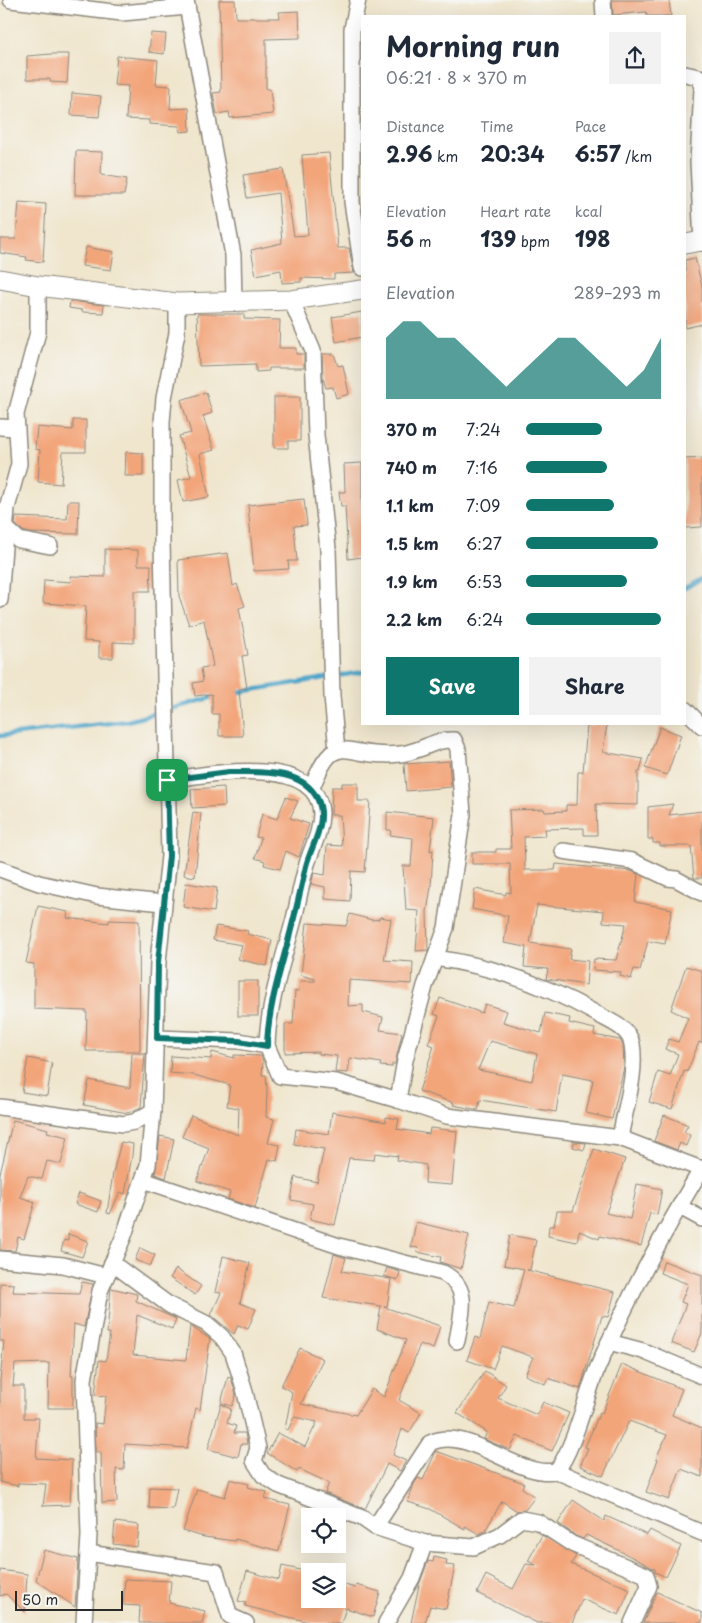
<!DOCTYPE html>
<html lang="en">
<head>
<meta charset="utf-8">
<style>
	:root { --surface:#fff; --page:#f2f2f3; --text:#1f2937; --muted:#747a83; --accent:#0f766e }
	body { margin:0; font-family:"Playpen Sans",sans-serif; background:var(--page); color:var(--text); height:100vh; display:flex; flex-direction:column; font-size:19px; white-space:nowrap }
	* { box-sizing:border-box; margin:0 }
	p { font-size:16px; color:var(--muted) }
	.icon { flex:none; width:28px; height:28px; fill:none; stroke:currentColor; stroke-width:2; stroke-linecap:round; stroke-linejoin:round }
	.map { position:relative; flex:1; overflow:hidden }
	.panel { position:absolute; left:361px; top:15px; width:325px; height:710px; display:flex; flex-direction:column; background:var(--surface); border-radius:0px; box-shadow:0 5px 20px #0002 }
	.panel>* { flex:none }
	.buttons { position:absolute; left:301px; top:1508px; display:grid; gap:10px }
	.buttons a { display:grid; place-items:center; width:45px; height:45px; border-radius:0px; background:var(--surface); box-shadow:0 5px 20px #0002; font-size:25px }
	.scale { position:absolute; left:15px; bottom:12px; width:108px; box-sizing:border-box; padding-left:5px; border:2px solid #2b2b2b; border-top:0; font-size:14px; line-height:18px; white-space:nowrap; color:#2b2b2b; -webkit-text-stroke:4px #f6f6f2; paint-order:stroke }
	.pin { position:absolute; display:grid; place-items:center; width:42px; height:42px; color:#fff; margin:-21px; border-radius:10px; box-shadow:0 2px 8px #0006 }
	.round { display:grid; place-items:center; flex:none; width:52px; height:52px; border-radius:0px; background:var(--page) }
	.summary { display:flex; align-items:center; justify-content:space-between; height:85px; padding:0 25px }
	h1 { font-size:28px; font-weight:700; line-height:38px }
	.metrics { display:grid; grid-template-columns:repeat(3,1fr); gap:8px; height:85px; padding:5px 25px }
	.metrics div { display:grid; align-content:center }
	.metrics b { font-size:21px; font-weight:700 }
	.metrics small { font-size:14px; font-weight:400 }
	.metrics p { font-size:14px }
	.chart { height:140px; padding:10px 25px }
	.chart p { display:flex; justify-content:space-between }
	.chart svg { width:100%; height:90px; margin-top:5px; fill:var(--accent); opacity:.7 }
	.action { display:flex; gap:10px; margin-top:auto; padding:10px 25px }
	.action a { flex:1; height:58px; border-radius:0px; background:var(--accent); color:#fff; font-size:20px; font-weight:700; line-height:58px; text-align:center }
	.action a+a { background:var(--page); color:var(--text) }
	ul { padding:0 25px; list-style:none; font-size:16px }
	li { display:grid; grid-template-columns:80px 60px 1fr; align-items:center; height:38px }
	li i { height:12px; border-radius:6px; background:var(--accent) }
	.map>svg:first-child { display:block }
</style>
</head>
<body>
<div class="map">
<svg width="702" height="1623" viewBox="0 0 702 1623">
	<rect width="100%" height="100%" fill="#f6f6f2"/>
	<filter id="ink" filterUnits="userSpaceOnUse"><feTurbulence type="fractalNoise" baseFrequency=".02" numOctaves="2"/><feDisplacementMap in="SourceGraphic" scale="10" xChannelSelector="R" yChannelSelector="G"/><feConvolveMatrix kernelMatrix="1 2 1 2 8 2 1 2 1" color-interpolation-filters="sRGB"/></filter>
	<filter id="wash" filterUnits="userSpaceOnUse"><feTurbulence type="fractalNoise" baseFrequency=".0096" numOctaves="4" result="noise"/><feDisplacementMap in="SourceGraphic" scale="20" xChannelSelector="R" yChannelSelector="G"/><feGaussianBlur stdDeviation="1.12" result="paint"/><feColorMatrix in="noise" values="0 0 0 0 0 0 0 0 0 0 0 0 0 0 0 0 0 1.4 0 .05"/><feComposite in="paint" operator="in"/></filter>
	<g filter="url(#wash)">
		<rect width="100%" height="100%" fill="#f0e6ce"/>
		<g fill="none" stroke-linecap="round" stroke-linejoin="round">
			<g stroke="#4ea5ca" stroke-width="4.5">
				<path d="M685,588L702,579"/>
				<path d="M234,693L362,672"/>
				<path d="M0,736L128,721L217,696"/>
			</g>
		</g>
		<g id="blocks">
			<g fill="#f3a57a" fill-rule="evenodd">
				<path d="M219,0H235L236,18H280L279,12L299,11L300,38L266,39V89H270L273,114L230,118L229,112L217,114L213,93L221,92Z"/>
				<path d="M612,0H669L671,16H647L646,12L613,15Z"/>
				<path d="M151,33L166,34L164,54L149,52Z"/>
				<path d="M52,54H69L67,83L50,82V79H27V56Z"/>
				<path d="M117,56L158,60L156,85L171,86L170,109L189,108L190,131L180,132L179,126L149,124V120L126,119L128,86L114,85Z"/>
				<path d="M72,93L101,96L99,117L71,115Z"/>
				<path d="M76,151L102,152L101,175L127,179L124,195H75Z"/>
				<path d="M329,153L338,248H349L354,273L334,274V279L301,278V282L282,283L281,270L256,275L251,250L282,243L278,193L247,198L243,175L283,169L294,236L308,235L302,155Z"/>
				<path d="M19,202L46,204L43,262L26,260L27,257L0,253V239H16Z"/>
				<path d="M86,247L114,252L111,270L82,266Z"/>
				<path d="M695,258L702,286V324L685,328V260Z"/>
				<path d="M70,301L104,305L103,313L82,312V310L69,308Z"/>
				<path d="M362,312V337L336,342L332,317Z"/>
				<path d="M197,314H244V319L280,320L279,348H296V354H304V368H269V371L256,372V364L199,366Z"/>
				<path d="M322,354H334L338,366L343,365L349,394L336,398L333,387L326,388L323,378Z"/>
				<path d="M206,392L212,413L203,416L214,450L200,454L209,497L183,502L178,480L191,477L179,436L191,433L181,400Z"/>
				<path d="M274,397H300V441H288V448H274Z"/>
				<path d="M73,420H86V452H63L61,484L38,482L40,450L35,449L37,427L73,430Z"/>
				<path d="M126,452L143,453V476H125Z"/>
				<path d="M702,458V527L685,528V459Z"/>
				<path d="M362,463V557L348,559L345,506H341L339,492H345L344,464Z"/>
				<path d="M304,499L307,525L294,526L297,561H288L289,569L254,571L248,505Z"/>
				<path d="M68,501H79L78,534L30,533L23,531L15,524L16,517L67,519Z"/>
				<path d="M105,549L138,550V565H151L150,591H134V643L113,642V658H99V642L84,641L86,606L43,603L44,580L71,582L70,576L105,577Z"/>
				<path d="M228,553L233,586L237,584L245,606L239,608L248,655L242,656L247,688L239,689L243,736H219V714H212V694L195,696L193,683L203,681L201,668L213,666L204,620L189,625L179,596L178,560Z"/>
				<path d="M594,724H607L603,752L643,759L640,772H638V805L596,804L597,835H584V828L545,829L546,836L524,837L525,870H555L556,864L631,871L638,874L635,902L672,909L665,944L648,941L640,970L634,969L631,979L620,976L621,972L593,970L594,959L616,960L626,924L603,922L604,911L537,905L530,943L571,949L569,959L588,961L586,985L546,979L548,969L524,967L526,947L504,943L508,916L472,909L475,889L506,895V892L511,893L510,864H472V852H496V849H511L509,810L544,809L545,812L566,811V805H577L578,772H583L587,725L593,726Z"/>
				<path d="M660,727L681,735L667,775L645,768Z"/>
				<path d="M449,761L451,787L406,791L404,764Z"/>
				<path d="M342,783H358V801H370L365,872L351,871L350,901L325,899V887L311,884L314,873L325,875L327,845L342,846L340,815H331L332,787H342Z"/>
				<path d="M224,787L225,806L192,808L191,789Z"/>
				<path d="M286,797L298,801L290,818L309,824L299,857L286,851L280,869L264,865L265,861L255,858L261,838L256,837L262,814L277,819Z"/>
				<path d="M673,804L669,815L702,811V878H694L691,846H660V843H653V839H648V807Z"/>
				<path d="M193,812L201,813L195,877L184,875Z"/>
				<path d="M387,812L434,817L430,851L433,850L431,887L427,912L428,950L416,951L419,911L406,910L403,866H411L413,838L390,835L391,830H387Z"/>
				<path d="M186,883L217,888L214,912L183,907Z"/>
				<path d="M38,906L68,912L67,918L109,923V920L139,921L140,1051H86L87,1011L34,1009V964L26,963Z"/>
				<path d="M350,914L372,920L379,919L380,917L391,919L384,960L413,962L412,984L349,980L348,1006L363,1005V1012L383,1017L380,1030L402,1033L395,1064H392V1067L380,1066L381,1063L350,1058L348,1073L335,1072L337,1056L319,1054V1052L285,1053V1024H293L295,991H299L300,981H315V979L301,975L307,923L346,926Z"/>
				<path d="M216,926L248,931L247,934L272,940L267,966L238,959L242,945L213,940Z"/>
				<path d="M686,966L702,971V1043L699,1042L687,1072L684,1071L672,1109L649,1102L658,1072L670,1076L678,1054L665,1049L669,1039L678,1042L688,1018L671,1010Z"/>
				<rect x="238" y="981" width="20" height="35"/>
				<path d="M440,998L482,1013L485,1004L507,1011L503,1022L541,1033L545,1013L570,1018L569,1023L595,1029L594,1035L620,1040L623,1046L624,1067L612,1119L586,1113L593,1080L562,1074L556,1112L480,1100L478,1110L453,1105L454,1103L419,1091L434,1046L428,1044L439,1016L434,1014ZM490,1041L537,1054L532,1081L478,1070Z"/>
				<path d="M212,1052L234,1058V1055L261,1056L263,1061L262,1075H266L267,1090L266,1117L274,1119L268,1143L280,1145L277,1161L269,1159L255,1208L228,1199L230,1192L197,1181L209,1148L182,1137L191,1115L238,1135L239,1108L227,1106L230,1085L194,1075L170,1073L171,1056L211,1059Z"/>
				<path d="M132,1053H145L141,1107L128,1113L84,1105L89,1080L130,1088Z"/>
				<path d="M28,1058L52,1063L47,1096L22,1092Z"/>
				<path d="M332,1112L386,1122V1117L399,1119L397,1129L429,1134L430,1128L457,1131L452,1185L425,1183L426,1165L397,1160L398,1156L375,1153L374,1160L349,1158L335,1225L310,1219L313,1204L291,1200L295,1177L317,1182L324,1149L294,1144L296,1129L329,1134Z"/>
				<path d="M664,1115L688,1125L684,1132L690,1135L686,1146L680,1143L677,1150L654,1141Z"/>
				<path d="M13,1120L48,1129L47,1132L68,1137L61,1164L47,1161L42,1179L28,1176L20,1197L35,1202L24,1239L18,1237L15,1251L0,1250V1174Z"/>
				<path d="M160,1136L174,1139L166,1178L155,1174Z"/>
				<path d="M121,1142L133,1144L132,1156L125,1194L120,1192L110,1214L107,1213L113,1173Z"/>
				<path d="M574,1142L586,1143L584,1150L573,1147Z"/>
				<path d="M594,1149L625,1159L606,1213L630,1219L637,1184L662,1189L657,1215L650,1213L641,1246L600,1236L599,1239L579,1231L577,1242L548,1236L549,1226H554L557,1211H573Z"/>
				<path d="M79,1193L101,1201L98,1212L75,1204Z"/>
				<path d="M416,1222L469,1235L461,1269L440,1262L441,1257L417,1252L418,1248L411,1247Z"/>
				<path d="M68,1234L88,1241L82,1257L61,1251L64,1240L68,1241Z"/>
				<path d="M510,1235L536,1240L530,1270H527L615,1292L608,1317L602,1316L580,1389L548,1378L545,1384L525,1375L533,1357L502,1346L493,1369L467,1360L475,1337L480,1339L489,1302L514,1308L524,1269L504,1265Z"/>
				<path d="M140,1248L155,1255L150,1266L135,1260Z"/>
				<path d="M334,1254L346,1258L342,1271L391,1279L387,1307H384L440,1326L433,1349L420,1344L399,1400L421,1413L409,1433L402,1429L393,1455L406,1461L400,1471L387,1464L365,1509L325,1493L329,1483L299,1469L297,1472L267,1453L278,1433L305,1447L317,1422L294,1417L288,1430L285,1429L292,1392L281,1386L300,1348L323,1359L301,1404L356,1415L372,1389L384,1397L406,1340L377,1329L381,1306L323,1298Z"/>
				<path d="M223,1256L250,1263L240,1303L256,1309L248,1329L238,1325L234,1334L211,1315L221,1293L215,1292Z"/>
				<path d="M664,1261L702,1275V1333L694,1352L671,1343L686,1304L681,1302L688,1284L660,1273Z"/>
				<path d="M387,1268L400,1272L398,1280L384,1276Z"/>
				<path d="M176,1269L201,1286L195,1295L170,1278Z"/>
				<path d="M82,1282L93,1284L84,1327L74,1324L71,1376H73V1408H48L49,1363L15,1364L13,1386H24V1418H39L36,1458L72,1460L70,1505L43,1506L46,1484L18,1483V1486L0,1482V1380L4,1341H0V1283L14,1284L13,1292L79,1294Z"/>
				<path d="M111,1288L137,1294L136,1301L176,1319L172,1329L137,1315L133,1355L186,1360L190,1326L210,1339L200,1410L196,1408L187,1448L125,1444L124,1470L116,1469L117,1502L102,1503L101,1452H96L95,1423L103,1424L106,1396L95,1395L99,1360L106,1361L110,1333H107Z"/>
				<path d="M622,1364L682,1389L672,1415L702,1428V1477L681,1469L669,1500L646,1492L658,1459L656,1458L667,1435L629,1421L603,1476L580,1466L588,1448L585,1447L600,1412L602,1413Z"/>
				<path d="M485,1371L506,1385L498,1398L537,1415L543,1402L569,1413L552,1451L517,1436L510,1450L484,1439L487,1432L457,1413Z"/>
				<path d="M228,1377L231,1378L236,1395L232,1406L221,1403Z"/>
				<path d="M221,1404L231,1409L227,1423L236,1426L234,1433H245L247,1444H241L238,1457L208,1449Z"/>
				<path d="M436,1451L524,1483L522,1488L535,1497L525,1510L517,1511L502,1501L485,1531L479,1534L465,1526V1529L430,1509L408,1502L414,1484L418,1478L423,1480Z"/>
				<path d="M230,1479L249,1484L248,1487L267,1492L265,1499L290,1505L279,1551L235,1539V1541L204,1537L183,1531L197,1489L225,1497Z"/>
				<path d="M150,1487L177,1488L173,1509L149,1508Z"/>
				<path d="M573,1500L604,1521L606,1516L647,1535L650,1530L681,1546L666,1577L655,1572V1569L616,1549L586,1535L583,1539L576,1536L558,1523Z"/>
				<path d="M115,1522L139,1525L137,1547L113,1544Z"/>
				<path d="M542,1535L576,1556L571,1564L630,1589L619,1615L582,1599L572,1623H537L477,1593L486,1575L513,1589L526,1564L536,1565L528,1561Z"/>
				<path d="M44,1550L78,1559L75,1607L36,1580Z"/>
				<path d="M434,1557L447,1560L446,1565L455,1566L446,1609L430,1606L425,1623H411L419,1585L428,1561L433,1562Z"/>
				<path d="M282,1566L310,1572L305,1599H338V1583L355,1588L356,1585L380,1592L373,1617L346,1608L341,1623H313L245,1606L246,1603L238,1601L247,1571L279,1580Z"/>
				<path d="M0,1570L27,1574L25,1612L6,1594L0,1596Z"/>
				<path d="M125,1579L171,1581L169,1603L205,1611L202,1623H139L140,1606L123,1605Z"/>
				<path d="M657,1592L702,1613V1623H643Z"/>
			</g>
		</g>
	</g>
	<g filter="url(#ink)">
		<use href="#blocks" fill-opacity="0" stroke="#8e887c" stroke-width="1"/>
		<g fill="none" stroke-linecap="round" stroke-linejoin="round">
			<defs>
				<g id="minor">
					<path d="M11,0L122,13L187,7"/>
					<path d="M186,0L233,255L234,302"/>
					<path d="M358,0L352,29V202L362,268"/>
					<path d="M603,0L604,16"/>
					<path d="M685,74L699,77L702,88L698,162L702,243"/>
					<path d="M291,300L313,351L316,435L328,549L332,696L337,751"/>
					<path d="M0,427L16,428"/>
					<path d="M6,528L19,540L50,546"/>
					<path d="M0,600L7,508L19,464L16,414L38,332V286"/>
					<path d="M685,709L702,726"/>
					<path d="M167,780C205,775 318,752 321,813C321,832 312,847 307,864C301,883 298,904 293,923C282,964 268,1004 267,1046"/>
					<path d="M563,851L632,861L668,878L676,879L702,893"/>
					<path d="M0,869L39,883L97,896L163,903"/>
					<path d="M435,958C493,966 548,986 599,1015C611,1022 629,1028 632,1044C637,1074 625,1108 620,1138L701,1169"/>
					<path d="M157,1038L239,1041L267,1046L280,1076L336,1082L398,1100L405,1060L425,986L446,928L463,814L458,749L454,740C438,739 427,747 413,751C396,757 377,755 359,752C350,750 338,747 330,755C321,763 316,779 311,789"/>
					<path d="M398,1100L447,1116L620,1138"/>
					<path d="M0,1107L123,1124L134,1122L153,1111"/>
					<path d="M143,1180L339,1246L443,1273C472,1288 461,1314 457,1341"/>
					<path d="M680,1207L702,1219"/>
					<path d="M0,1259L63,1265L106,1276"/>
					<path d="M112,1263L169,1305L207,1324L222,1337L233,1353L244,1388L258,1448L254,1461L263,1475L278,1485L362,1518L375,1527L425,1543L474,1547L500,1535L521,1519L538,1522L572,1544L646,1575L649,1586L632,1623"/>
					<path d="M609,1342L643,1351L702,1376"/>
					<path d="M556,1471L702,1533"/>
					<path d="M375,1527L430,1443C468,1424 515,1478 556,1471C573,1452 586,1396 597,1369C627,1299 663,1233 702,1168"/>
					<path d="M88,1553L216,1572L230,1616L246,1623"/>
					<path d="M84,1623L89,1535L84,1380L100,1291L123,1238L148,1165L153,1111L158,962L169,856L162,542V422L164,398L177,333V303"/>
					<path d="M386,1623L412,1578L425,1543"/>
				</g>
				<g id="tertiary">
					<path d="M685,244L702,241"/>
					<path d="M0,279L38,286L177,303L291,300L362,290"/>
				</g>
			</defs>
			<use href="#minor" stroke="#8e887c" stroke-width="18"/>
			<use href="#tertiary" stroke="#8e887c" stroke-width="21"/>
			<use href="#minor" stroke="#fff" stroke-width="15"/>
			<use href="#tertiary" stroke="#fff" stroke-width="19"/>
		</g>
	</g>
	<g fill="none" stroke-linecap="round" stroke-linejoin="round" filter="url(#ink)">
		<defs>
			<path id="route" d="M229,772C258,772 304,768 318,800C328,822 311,846 306,866C300,893 294,919 287,945C278,978 268,1011 267,1046L239,1041L157,1038L158,962L169,856L167,780Z"/>
		</defs>
		<use href="#route" stroke="#fff" stroke-width="10"/>
		<use href="#route" stroke="#0f766e" stroke-width="6"/>
	</g>
</svg>
<div class="buttons">
<a><svg class="icon" aria-label="locate" viewBox="0 0 24 24"><circle cx="12" cy="12" r="6"/><path d="M12 2v4M12 18v4M2 12h4M18 12h4"/></svg></a>
<a><svg class="icon" aria-label="layers" viewBox="0 0 24 24"><path d="M12 4l9 5-9 5-9-5zM3 14l9 5 9-5"/></svg></a>
</div>
<div class="scale">50 m</div>
<div class="pin" style="left:167px;top:780px;background:#1e9e55"><svg class="icon" aria-label="arrive" viewBox="0 0 24 24"><path d="M6 21V4h12l-3 4 3 4H6"/></svg></div>
<section class="panel">
<div class="summary"><div><h1>Morning run</h1><p>06:21 · 8 × 370 m</p></div><a class="round"><svg class="icon" aria-label="share" viewBox="0 0 24 24"><path d="M12 15V3M7 8l5-5 5 5M5 13v7h14v-7"/></svg></a></div>
<div class="metrics">
<div><p>Distance</p><b>2.96<small> km</small></b></div>
<div><p>Time</p><b>20:34</b></div>
<div><p>Pace</p><b>6:57<small> /km</small></b></div>
</div>
<div class="metrics">
<div><p>Elevation</p><b>56<small> m</small></b></div>
<div><p>Heart rate</p><b>139<small> bpm</small></b></div>
<div><p>kcal</p><b>198</b></div>
</div>
<div class="chart"><p><span>Elevation</span>289–293 m</p>
<svg viewBox="0 0 160 44" preserveAspectRatio="none"><path d="M0 44V14L10 6L20 6L30 14L40 14L50 22L60 30L70 38L80 30L90 22L100 14L110 14L120 22L130 30L140 38L150 30L160 14V44z"/></svg>
</div>
<ul>
<li><b>370 m</b>7:24<i style="width:56%"></i></li>
<li><b>740 m</b>7:16<i style="width:60%"></i></li>
<li><b>1.1 km</b>7:09<i style="width:65%"></i></li>
<li><b>1.5 km</b>6:27<i style="width:98%"></i></li>
<li><b>1.9 km</b>6:53<i style="width:75%"></i></li>
<li><b>2.2 km</b>6:24<i style="width:100%"></i></li>
</ul>
<div class="action"><a>Save</a><a>Share</a></div>
</section>
</div>
</body>
</html>
